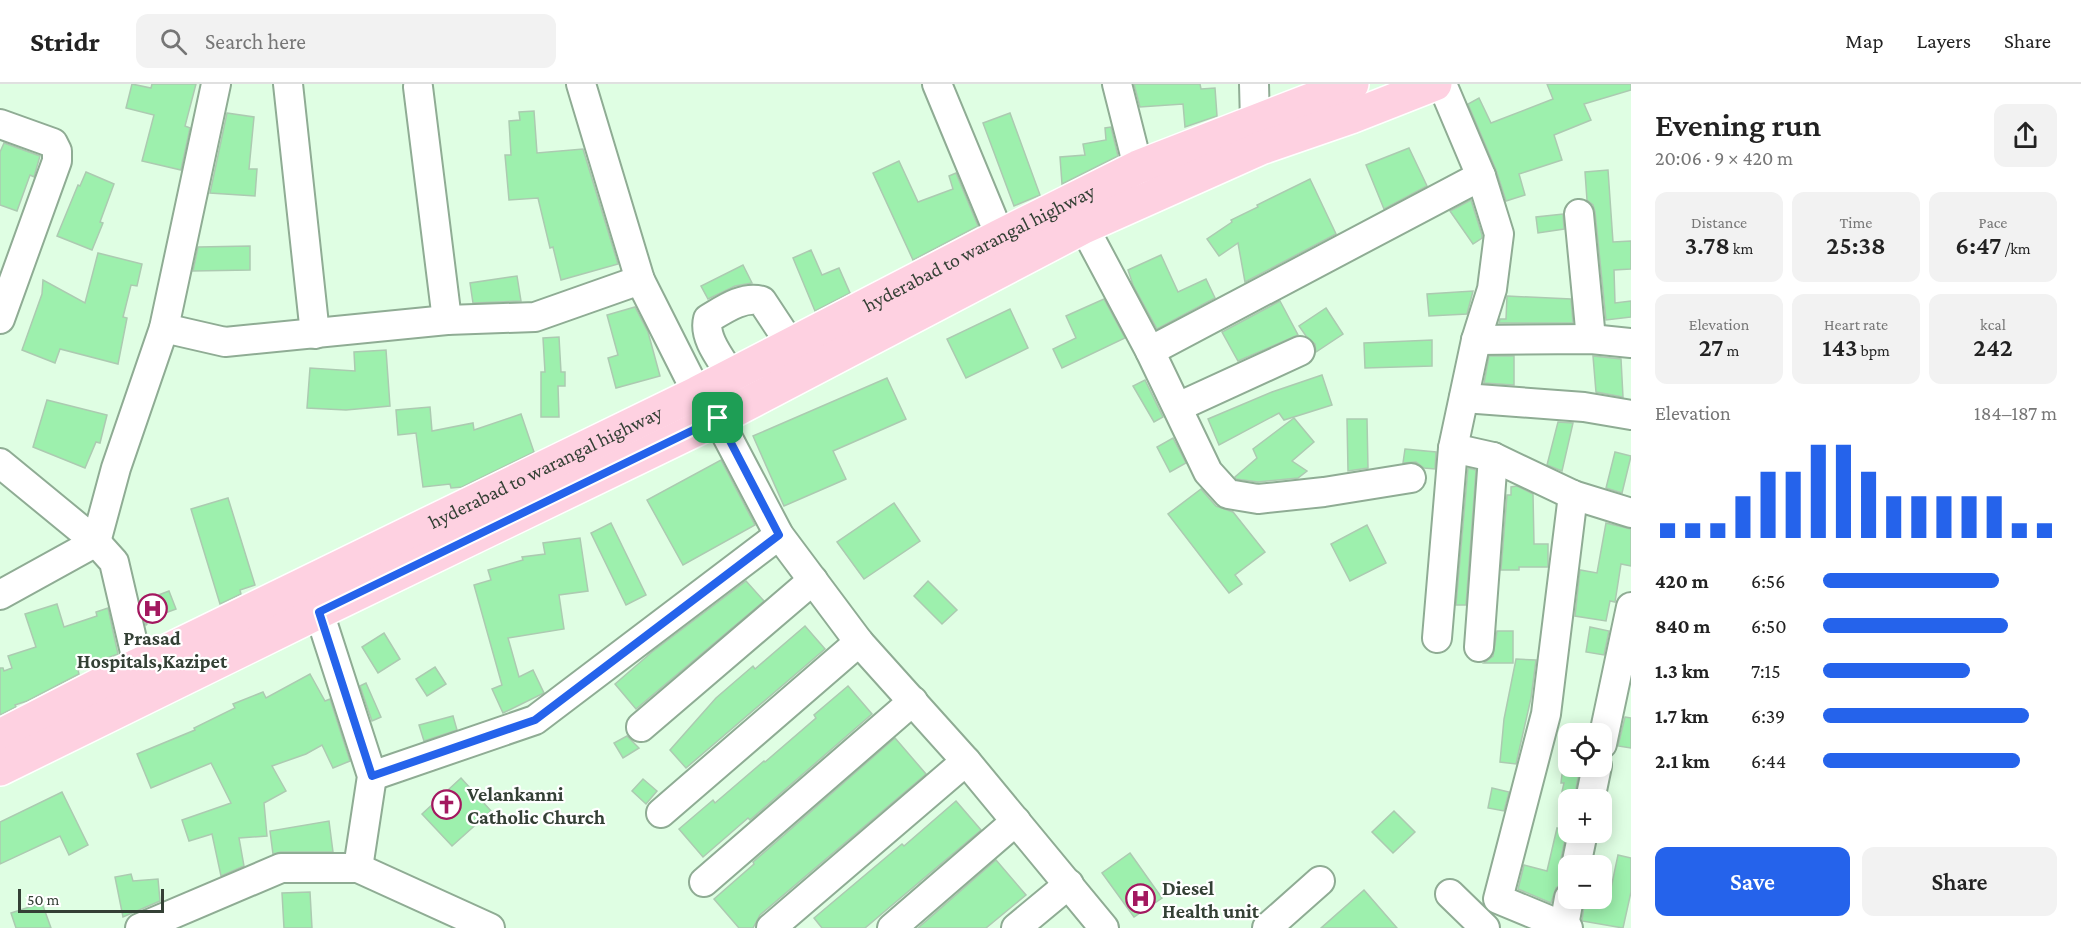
<!DOCTYPE html>
<html lang="en">
<head>
<meta charset="utf-8">
<style>
	:root { --surface:#fff; --page:#f2f2f2; --text:#222; --muted:#767676; --line:#e0e0e0; --accent:#2563eb }
	body { margin:0; font-family:"Crimson Pro",serif; background:var(--page); color:var(--text); height:100vh; display:flex; flex-direction:column; font-size:22px; white-space:nowrap }
	* { box-sizing:border-box; margin:0 }
	p { font-size:20px; color:var(--muted) }
	.icon { flex:none; width:33px; height:33px; fill:none; stroke:currentColor; stroke-width:2; stroke-linecap:round; stroke-linejoin:round }
	.map { position:relative; flex:1; overflow:hidden }
	.details { display:flex; flex-direction:column; background:var(--surface); width:450px }
	.details>* { flex:none }
	.buttons { position:absolute; left:1558px; top:639px; display:grid; gap:12px }
	.buttons a { display:grid; place-items:center; width:54px; height:54px; border-radius:12px; background:var(--surface); box-shadow:0 3px 15px #0003; font-size:30px }
	.scale { position:absolute; left:18px; bottom:15px; width:146px; box-sizing:border-box; padding-left:6px; border:3px solid #344035; border-top:0; font-size:16px; line-height:21px; white-space:nowrap; color:#344035; -webkit-text-stroke:4px #fff; paint-order:stroke }
	.pin { position:absolute; display:grid; place-items:center; width:51px; height:51px; color:#fff; margin:-26px; border-radius:12px; box-shadow:0 3px 9px #0006 }
	.round { display:grid; place-items:center; flex:none; width:63px; height:63px; border-radius:12px; background:var(--page) }
	.summary { display:flex; align-items:center; justify-content:space-between; height:102px; padding:0 24px }
	h1 { font-size:33px; font-weight:600; line-height:45px }
	.metrics { display:grid; grid-template-columns:repeat(3,1fr); gap:9px; height:102px; padding:6px 24px }
	.metrics div { display:grid; align-content:center; border-radius:12px; background:var(--page); text-align:center }
	.metrics b { font-size:26px; font-weight:600 }
	.metrics small { font-size:16px; font-weight:400 }
	.metrics p { font-size:16px }
	.chart { height:168px; padding:12px 24px }
	.chart p { display:flex; justify-content:space-between }
	.chart svg { width:100%; height:108px; margin-top:6px; stroke:var(--accent); stroke-width:6 }
	.button { display:flex; gap:12px; margin-top:auto; padding:12px 24px }
	.button a { flex:1; height:69px; border-radius:12px; background:var(--accent); color:#fff; font-size:24px; font-weight:600; line-height:69px; text-align:center }
	.button a+a { background:var(--page); color:var(--text) }
	ul { padding:0 24px; list-style:none; font-size:20px }
	li { display:grid; grid-template-columns:96px 72px 1fr; align-items:center; height:45px }
	li i { height:15px; border-radius:8px; background:var(--accent) }
	header { display:flex; align-items:center; gap:36px; box-sizing:border-box; height:84px; padding:0 30px; background:var(--surface); border-bottom:2px solid var(--line) }
	header strong { font-size:28px }
	nav { display:flex; gap:33px; margin-inline-start:auto; font-size:21px }
	.search { width:420px; height:54px; background:var(--page); display:flex; align-items:center; gap:15px; box-sizing:border-box; padding:0 21px; border-radius:12px; color:var(--muted); font-size:22px }
	main { display:flex; flex:1; min-height:0 }
	.map>svg:first-child { display:block }
</style>
</head>
<body>
<header>
<strong>Stridr</strong>
<div class="search"><svg class="icon" aria-label="search" viewBox="0 0 24 24"><circle cx="10" cy="10" r="6"/><path d="M15 15l6 6"/></svg>Search here</div>
<nav><a>Map</a><a>Layers</a><a>Share</a></nav>
</header>
<main>
<div class="map">
<svg width="1631" height="844" viewBox="0 0 1631 844">
	<rect width="100%" height="100%" fill="#dffee3"/>
	<g fill="#9df0ad" stroke="#accab1" stroke-width="1.5">
		<path d="M132,0L151,4L152,0H196L185,42L190,44L181,86L142,77L154,31L126,24Z"/>
		<path d="M1134,0H1200L1201,5L1215,4L1217,32L1185,43L1183,20L1140,23Z"/>
		<path d="M1547,0H1631V6L1584,20L1591,36L1554,51L1562,76L1519,90L1525,111L1506,117L1496,86L1468,20L1479,14L1491,39L1553,15Z"/>
		<path d="M534,27L537,69L583,65L618,180L561,196L553,163L550,164L538,114L509,116L505,71H511L509,37L520,36L519,28Z"/>
		<path d="M227,29L254,33L249,85H257L255,112L210,109Z"/>
		<path d="M1010,29L1040,111L1014,122L983,39Z"/>
		<path d="M1111,43L1118,72L1062,100L1060,73L1085,71L1083,60L1106,56L1105,44Z"/>
		<path d="M4,59L40,72L34,93L30,91L17,127L0,121V68Z"/>
		<path d="M1409,64L1427,102L1384,125L1366,81Z"/>
		<path d="M899,77L918,118L953,105L949,92L956,89L978,142L913,176L873,89Z"/>
		<path d="M1608,86L1613,158L1631,157V185L1614,186L1615,219L1631,217V233L1606,236L1595,128L1593,121L1587,116L1585,88Z"/>
		<path d="M86,88L114,100L100,138L103,139L92,166L57,152L78,101L80,102Z"/>
		<path d="M1310,95L1336,150L1245,198L1238,159L1219,172L1207,155L1232,138L1231,136L1258,123L1257,121Z"/>
		<path d="M1471,116L1482,151V154L1473,160L1450,127Z"/>
		<path d="M1563,130L1564,145L1538,149L1536,133Z"/>
		<path d="M250,162V186L193,187L198,163Z"/>
		<path d="M811,166L822,191L839,184L850,209L815,227L793,174Z"/>
		<path d="M98,169L142,180L137,202L131,201L123,233L127,234L118,280L60,265L55,279L22,266L42,210L43,196L85,219Z"/>
		<path d="M1161,171L1178,208L1206,195L1215,214L1157,245L1133,201L1128,186Z"/>
		<path d="M743,181L752,199L735,202L708,215L701,202Z"/>
		<path d="M517,192L521,217L473,219L470,199Z"/>
		<path d="M1473,207L1467,230L1429,232L1427,210Z"/>
		<path d="M1507,212L1571,215L1573,239H1499L1500,235H1506Z"/>
		<path d="M1104,215L1125,254L1062,284L1053,265L1076,254L1066,232Z"/>
		<path d="M1280,217L1298,251L1238,277L1222,248Z"/>
		<path d="M635,223L648,248L660,292L616,304L608,274L618,271L607,231Z"/>
		<path d="M1326,224L1343,250L1316,268L1315,260L1306,252L1299,242Z"/>
		<path d="M1010,225L1028,264L966,294L947,255Z"/>
		<path d="M559,253L561,288H565V302H558L559,333H541V288H545L543,254Z"/>
		<path d="M1432,256V282L1365,284L1364,259Z"/>
		<path d="M386,266L390,322L346,326L307,324L310,284L355,287L354,268Z"/>
		<path d="M1489,272H1514V301L1484,299Z"/>
		<path d="M1593,272L1621,275L1623,313L1596,308Z"/>
		<path d="M1322,291L1332,321L1284,336L1279,329L1219,361L1208,335L1272,308Z"/>
		<path d="M887,294L906,335L833,367L846,395L784,422L753,352Z"/>
		<path d="M1145,296L1163,333L1154,338L1133,302Z"/>
		<path d="M47,316L107,331L100,359L96,358L85,384L33,363Z"/>
		<path d="M430,323L432,347L473,339L474,346L521,330L534,368L462,403L451,404L450,400L423,403L416,349L398,351L396,326Z"/>
		<path d="M1294,334L1314,358L1292,377L1307,387L1298,394L1258,398L1236,395L1235,393L1257,374L1253,365Z"/>
		<path d="M1347,335H1367L1368,384L1348,387Z"/>
		<path d="M1558,338L1573,339L1562,387L1547,381Z"/>
		<path d="M1173,354L1186,379L1170,388L1157,363Z"/>
		<path d="M1405,365L1436,368L1435,385L1424,384L1416,378L1403,379Z"/>
		<path d="M1615,368L1631,372L1622,409L1606,404Z"/>
		<path d="M721,376L755,441L683,481L647,416Z"/>
		<path d="M1468,384L1476,386L1466,521H1456Z"/>
		<path d="M1517,402L1533,410L1534,460H1548V483H1519V486H1501L1507,411H1511V403Z"/>
		<path d="M1201,405L1216,422L1233,428L1265,468L1235,491L1242,500L1229,509L1168,430Z"/>
		<path d="M228,414L255,501L240,506L241,510L220,520L191,425Z"/>
		<path d="M894,419L920,457L864,495L837,458Z"/>
		<path d="M611,439L646,511L626,521L591,449Z"/>
		<path d="M1606,439L1631,445V482L1621,480L1615,518L1610,517L1606,537L1575,532L1580,486L1597,489Z"/>
		<path d="M1367,441L1386,479L1350,497L1331,460Z"/>
		<path d="M580,454L588,507L559,511L564,545L508,554L519,593L533,586L544,609L503,629L492,605L502,601L474,501L491,496L488,486L523,476L522,473L545,470L543,459Z"/>
		<path d="M746,497L764,517L636,625L615,600L652,568Z"/>
		<path d="M928,497L957,526L942,540L914,512Z"/>
		<path d="M169,507L176,525L146,536L147,540L146,541L140,518Z"/>
		<path d="M57,520L64,543L97,532L96,528L108,524L118,570L107,574L105,577L78,586L79,590L27,617L15,621L16,623L0,631V584H3L4,587L12,584L8,572L36,563L25,530Z"/>
		<path d="M805,542L825,565L686,684L670,666L716,614L753,582L755,585Z"/>
		<path d="M1590,543L1609,547L1604,571L1586,568Z"/>
		<path d="M1497,547H1513V579H1484L1493,572Z"/>
		<path d="M384,549L400,575L378,589L362,563Z"/>
		<path d="M1516,575L1536,576L1531,614L1516,680L1500,678L1504,635Z"/>
		<path d="M435,583L446,600L427,612L416,595Z"/>
		<path d="M310,590L325,617L330,615L350,677L333,684L322,661L306,670L272,682L286,707L264,719L267,752L239,754L244,782L221,792L212,750L189,757L182,736L231,719L211,679L151,704L137,670L195,646L194,644L235,624L233,620L263,608L266,614Z"/>
		<path d="M366,599L381,633L372,637L360,602Z"/>
		<path d="M848,602L872,630L750,736L748,734L703,773L679,745L713,716L715,719L764,677L765,678L816,634L814,631Z"/>
		<path d="M453,632L457,646L424,657L419,641Z"/>
		<path d="M1625,633L1631,634V664L1618,662Z"/>
		<path d="M627,652L639,664L623,674L614,659Z"/>
		<path d="M895,654L926,690L760,831L753,844H739L714,815L754,780L753,778Z"/>
		<path d="M1563,682H1580L1574,716H1560L1564,699H1561Z"/>
		<path d="M461,694L491,727L452,762L422,730Z"/>
		<path d="M643,695L657,707L646,720L632,707Z"/>
		<path d="M1492,704L1509,708L1504,727L1488,724Z"/>
		<path d="M62,708L88,761L69,771L60,752L0,780V738Z"/>
		<path d="M956,717L981,746L865,844H822L814,834L902,760L904,762Z"/>
		<path d="M1394,727L1415,748L1393,769L1372,748Z"/>
		<path d="M329,737L333,768H281L273,770L270,747Z"/>
		<path d="M1557,744L1567,746L1560,779L1561,788L1569,798L1563,799L1556,804L1551,819L1518,805L1524,781L1547,787Z"/>
		<path d="M1130,769L1162,814L1134,833L1102,789Z"/>
		<path d="M1618,771L1631,774V808L1623,844L1582,837L1585,814H1602V807L1610,809Z"/>
		<path d="M996,776L1026,811L986,844H918Z"/>
		<path d="M131,790L133,797L158,795L160,817L123,833L115,793Z"/>
		<path d="M1364,806L1397,844H1321Z"/>
		<path d="M310,808L312,844H284L282,809Z"/>
		<path d="M42,819L51,844H16L11,829Z"/>
	</g>
	<g fill="none" stroke-linecap="round" stroke-linejoin="round">
		<defs>
			<g id="minor">
				<path d="M288,0L315,250"/>
				<path d="M581,0L640,196L697,309"/>
				<path d="M937,0L1000,152"/>
				<path d="M1117,0L1138,83"/>
				<path d="M1254,0L1255,38"/>
				<path d="M418,3L447,236"/>
				<path d="M0,40L53,59L57,67V77L0,235"/>
				<path d="M1579,130L1591,255"/>
				<path d="M1084,143L1150,267L1208,388L1228,410L1258,415L1324,408L1411,394"/>
				<path d="M164,244L225,258L447,236L535,233L640,196"/>
				<path d="M1476,256L1591,255L1631,259"/>
				<path d="M1150,267L1481,92"/>
				<path d="M731,291C722,276 703,254 708,235C723,226 744,211 762,217L791,261"/>
				<path d="M1464,314L1584,323L1631,331"/>
				<path d="M1178,323L1300,267"/>
				<path d="M718,335L779,451L859,558L966,677L1104,844"/>
				<path d="M1453,364L1493,373L1573,411L1631,429"/>
				<path d="M0,379L96,458L114,478L138,581"/>
				<path d="M0,511L96,458L116,384L164,244L216,0"/>
				<path d="M319,528L372,692L358,784"/>
				<path d="M1437,554L1453,364L1476,256L1492,205L1499,150L1481,92L1442,0"/>
				<path d="M1479,563L1493,373"/>
				<path d="M641,643L813,496"/>
				<path d="M1602,660L1631,523"/>
				<path d="M372,692L535,636L779,451"/>
				<path d="M1590,716L1597,682"/>
				<path d="M661,729L859,558"/>
				<path d="M1576,782L1583,748"/>
				<path d="M704,798L913,617"/>
				<path d="M1450,810L1485,844"/>
				<path d="M1564,842L1569,814"/>
				<path d="M140,844L281,784H358L490,844"/>
				<path d="M771,844L966,677"/>
				<path d="M892,844L1016,737"/>
				<path d="M1016,844L1069,800"/>
				<path d="M1267,844L1320,797"/>
				<path d="M1568,844L1498,815L1546,630L1573,411"/>
			</g>
			<g id="major">
				<path id="s1" d="M0,652L138,581L697,309L1000,152L1138,83L1352,0"/>
				<path d="M0,685L319,528L718,335L1084,143L1261,64L1351,33L1435,0"/>
			</g>
		</defs>
		<use href="#minor" stroke="#8fac94" stroke-width="32"/>
		<use href="#major" stroke="#fff" stroke-width="36"/>
		<use href="#minor" stroke="#fff" stroke-width="28"/>
		<use href="#major" stroke="#fed1e1" stroke-width="33"/>
	</g>
	<g fill="none" stroke-linecap="round" stroke-linejoin="round">
		<defs>
			<path id="route" d="M718,334L779,451L535,636L372,692L319,528Z"/>
		</defs>
		<use href="#route" stroke="#fff" stroke-width="12"/>
		<use href="#route" stroke="#2563eb" stroke-width="8"/>
	</g>
	<defs>
		<symbol id="hospital-ring" viewBox="-11 -11 22 22"><circle r="9.5" fill="#fff" stroke="#a3185f" stroke-width="1.5"/><path d="M-5-5h3v3.5h4V-5h3V5h-3V1.5h-4V5h-3Z" fill="#a3185f"/></symbol>
		<symbol id="church-ring" viewBox="-11 -11 22 22"><circle r="9.5" fill="#fff" stroke="#a3185f" stroke-width="1.5"/><path d="M-1.2-6h2.4v3.5h3.3v2.4h-3.3V6h-2.4V-.1h-3.3v-2.4h3.3Z" fill="#a3185f"/></symbol>
	</defs>
	<g fill-rule="evenodd">
		<use href="#hospital-ring" x="136" y="508" width="33" height="33"/>
		<use href="#church-ring" x="430" y="704" width="33" height="33"/>
		<use href="#hospital-ring" x="1124" y="798" width="33" height="33"/>
	</g>
	<g text-anchor="middle" stroke-width="4.5" stroke-linejoin="round" paint-order="stroke">
		<g font-size="20" fill="#344035" stroke="#fff">
			<text dy="7" stroke="none"><textPath href="#s1" startOffset="1094">hyderabad to warangal highway</textPath></text>
			<text dy="7" stroke="none"><textPath href="#s1" startOffset="608">hyderabad to warangal highway</textPath></text>
		</g>
		<g font-size="20" font-weight="bold" fill="#344035" stroke="#fff" text-anchor="start">
			<text x="152" y="561" text-anchor="middle">Prasad<tspan x="152" dy="23">Hospitals,Kazipet</tspan></text>
			<text x="467" y="717">Velankanni<tspan x="467" dy="23">Catholic Church</tspan></text>
			<text x="1162" y="811">Diesel<tspan x="1162" dy="23">Health unit</tspan></text>
		</g>
	</g>
</svg>
<div class="buttons">
<a><svg class="icon" aria-label="locate" viewBox="0 0 24 24"><circle cx="12" cy="12" r="6"/><path d="M12 2v4M12 18v4M2 12h4M18 12h4"/></svg></a>
<a>+</a>
<a>−</a>
</div>
<div class="scale">50 m</div>
<div class="pin" style="left:718px;top:334px;background:#1e9e55"><svg class="icon" aria-label="arrive" viewBox="0 0 24 24"><path d="M6 21V4h12l-3 4 3 4H6"/></svg></div>
</div>
<section class="details">
<div class="summary"><div><h1>Evening run</h1><p>20:06 · 9 × 420 m</p></div><a class="round"><svg class="icon" aria-label="share" viewBox="0 0 24 24"><path d="M12 15V3M7 8l5-5 5 5M5 13v7h14v-7"/></svg></a></div>
<div class="metrics">
<div><p>Distance</p><b>3.78<small> km</small></b></div>
<div><p>Time</p><b>25:38</b></div>
<div><p>Pace</p><b>6:47<small> /km</small></b></div>
</div>
<div class="metrics">
<div><p>Elevation</p><b>27<small> m</small></b></div>
<div><p>Heart rate</p><b>143<small> bpm</small></b></div>
<div><p>kcal</p><b>242</b></div>
</div>
<div class="chart"><p><span>Elevation</span>184–187 m</p>
<svg viewBox="0 0 160 44" preserveAspectRatio="none"><path d="M5 44V38M15 44V38M25 44V38M35 44V27M45 44V17M55 44V17M65 44V6M75 44V6M85 44V17M95 44V27M105 44V27M115 44V27M125 44V27M135 44V27M145 44V38M155 44V38"/></svg>
</div>
<ul>
<li><b>420 m</b>6:56<i style="width:75%"></i></li>
<li><b>840 m</b>6:50<i style="width:79%"></i></li>
<li><b>1.3 km</b>7:15<i style="width:63%"></i></li>
<li><b>1.7 km</b>6:39<i style="width:88%"></i></li>
<li><b>2.1 km</b>6:44<i style="width:84%"></i></li>
</ul>
<div class="button"><a>Save</a><a>Share</a></div>
</section>
</main>
</body>
</html>
